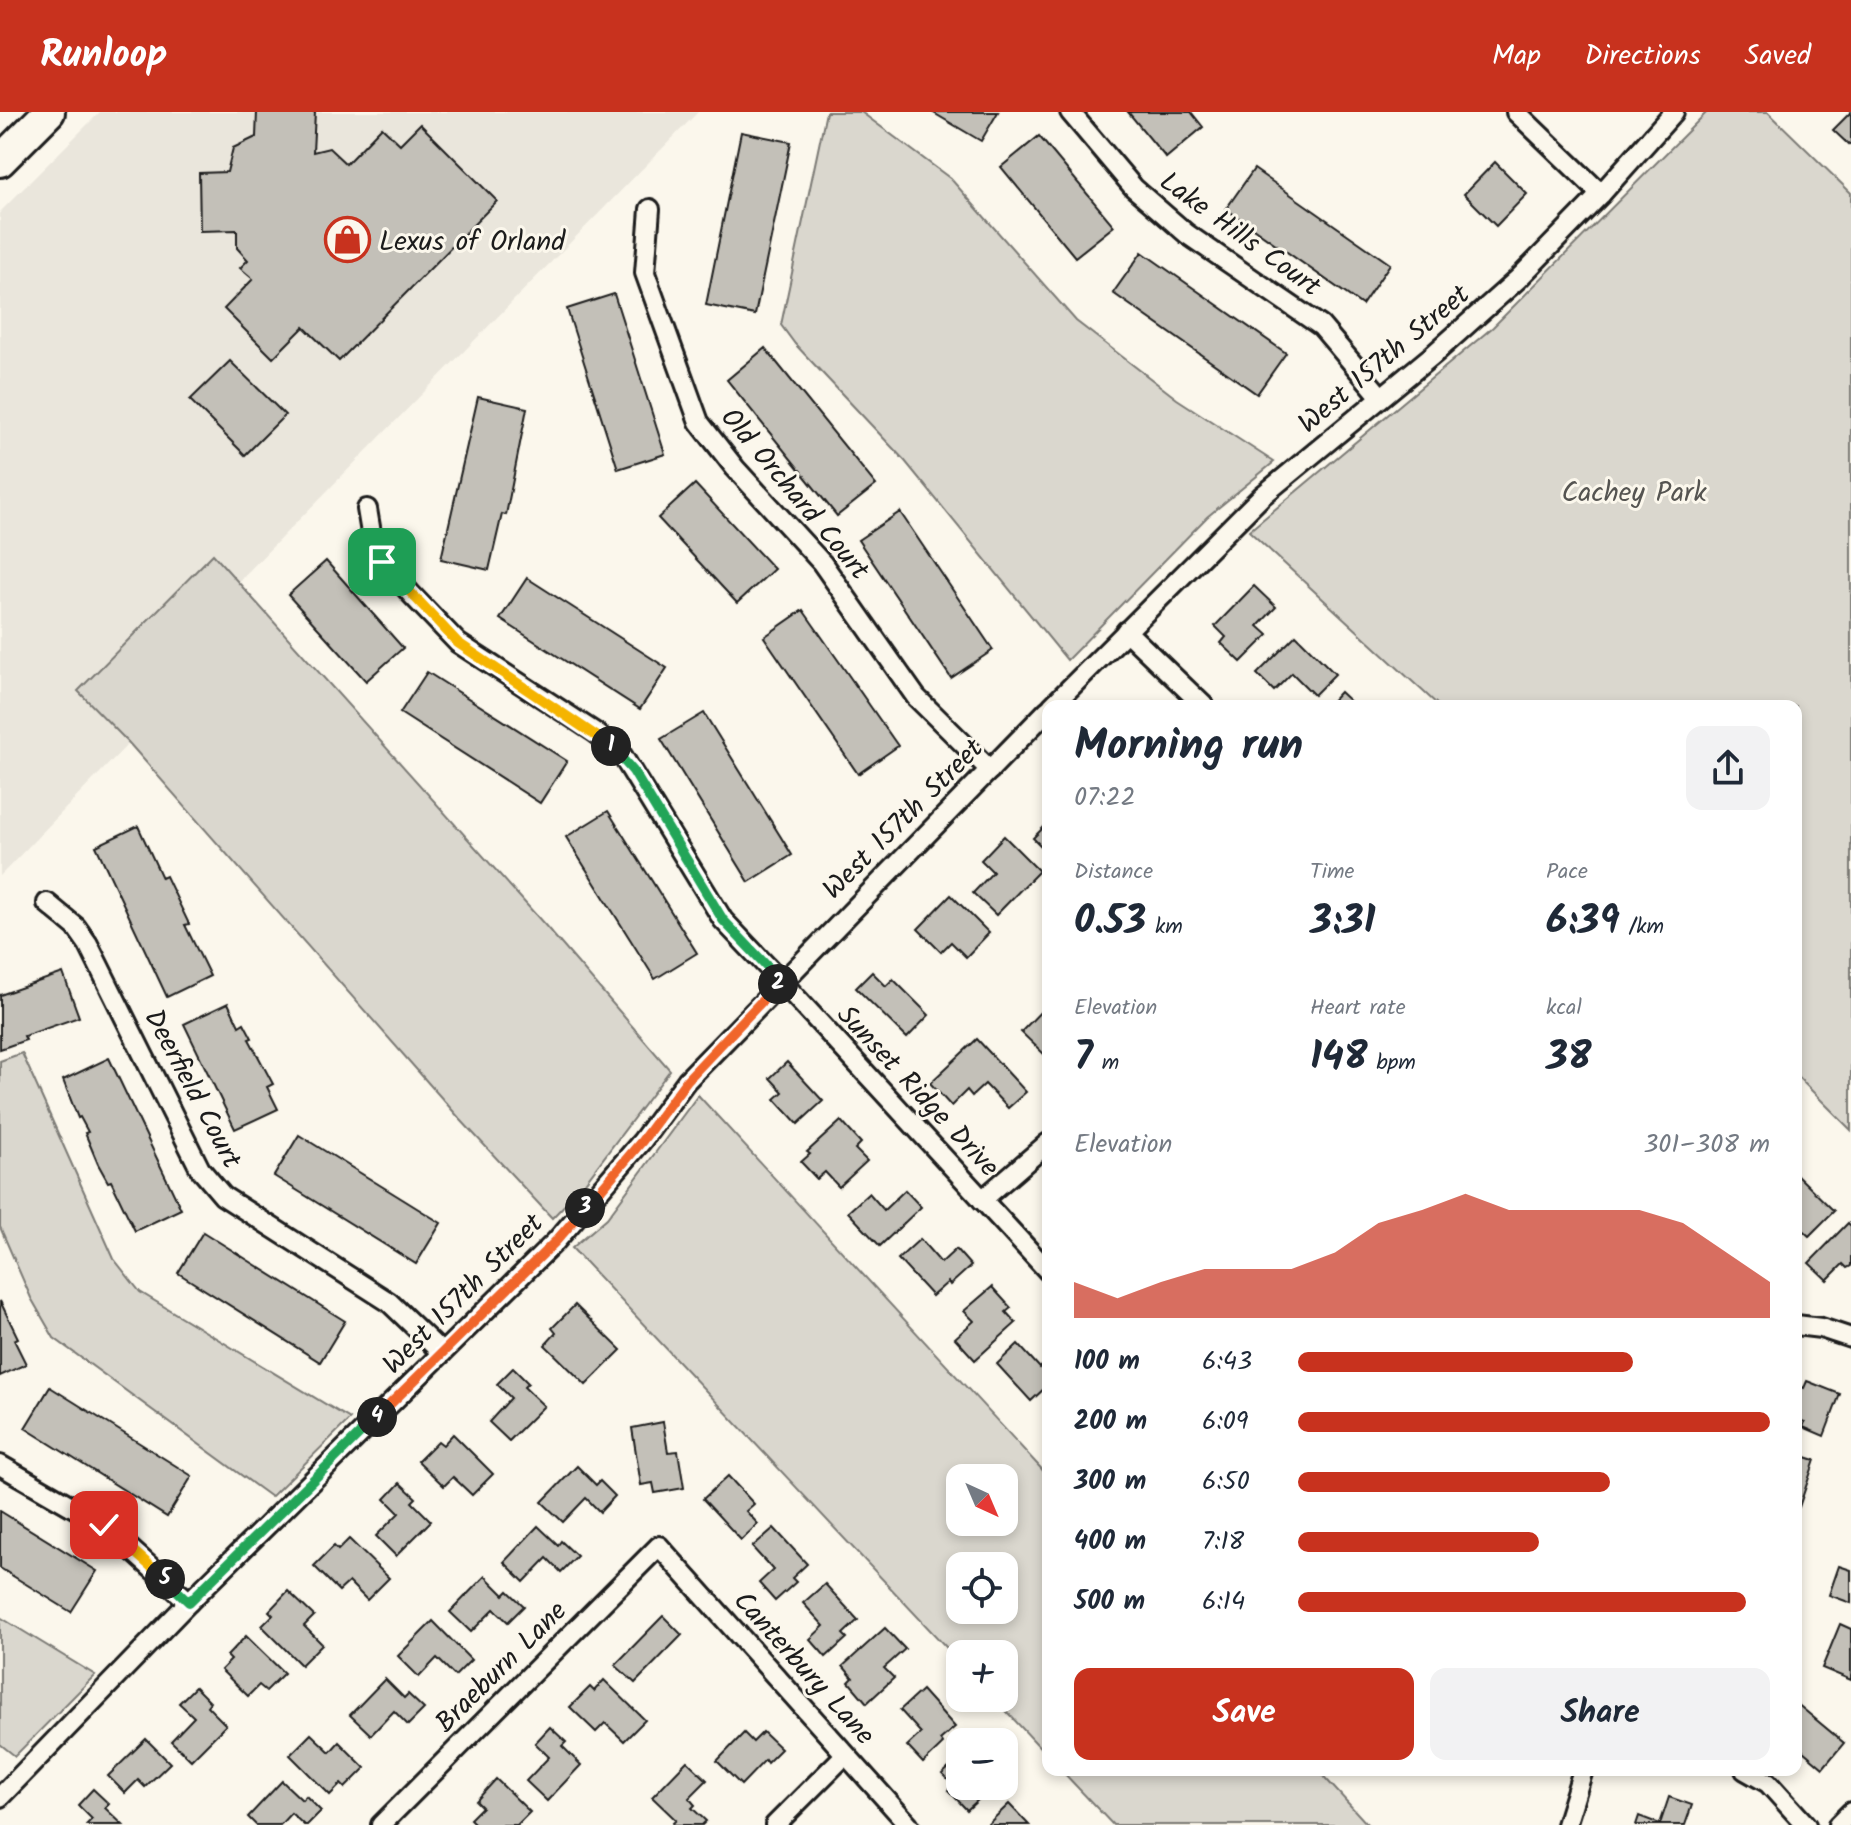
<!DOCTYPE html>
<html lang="en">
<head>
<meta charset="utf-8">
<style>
	:root { --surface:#fff; --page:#f2f2f3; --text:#1f2937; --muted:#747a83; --accent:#c8321e }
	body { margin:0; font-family:Kalam,sans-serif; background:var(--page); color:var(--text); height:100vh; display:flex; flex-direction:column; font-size:30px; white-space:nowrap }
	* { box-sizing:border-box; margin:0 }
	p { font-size:26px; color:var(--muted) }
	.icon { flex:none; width:44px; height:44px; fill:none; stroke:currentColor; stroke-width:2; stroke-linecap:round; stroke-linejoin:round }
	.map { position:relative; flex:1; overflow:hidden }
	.drawer { position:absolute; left:1042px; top:588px; width:760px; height:1076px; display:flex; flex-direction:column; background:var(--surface); border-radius:16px; box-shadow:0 4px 12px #0003 }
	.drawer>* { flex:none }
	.needle { width:52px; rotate:136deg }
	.controls { position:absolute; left:946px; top:1352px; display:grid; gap:16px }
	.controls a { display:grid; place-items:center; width:72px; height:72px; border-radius:16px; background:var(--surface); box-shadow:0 4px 12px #0003; font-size:40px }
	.pin { position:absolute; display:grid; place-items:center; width:68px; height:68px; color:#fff; margin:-34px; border-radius:16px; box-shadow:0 4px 12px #0006 }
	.km { position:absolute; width:40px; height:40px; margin:-20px; border-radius:50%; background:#222; color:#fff; font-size:22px; line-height:40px; text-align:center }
	.round { display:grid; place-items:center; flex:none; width:84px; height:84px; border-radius:16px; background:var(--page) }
	.summary { display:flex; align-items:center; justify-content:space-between; height:136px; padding:0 32px }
	h1 { font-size:44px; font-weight:700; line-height:60px }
	.stats { display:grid; grid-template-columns:repeat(3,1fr); gap:12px; height:136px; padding:8px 32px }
	.stats div { display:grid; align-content:center }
	.stats b { font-size:40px; font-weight:700 }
	.stats small { font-size:22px; font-weight:400 }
	.stats p { font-size:22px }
	.chart { height:224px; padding:16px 32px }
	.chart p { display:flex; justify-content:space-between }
	.chart svg { width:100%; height:144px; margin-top:8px; fill:var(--accent); opacity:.7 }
	.cta { display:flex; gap:16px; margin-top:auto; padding:16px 32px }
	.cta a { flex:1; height:92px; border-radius:16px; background:var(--accent); color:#fff; font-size:32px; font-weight:700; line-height:92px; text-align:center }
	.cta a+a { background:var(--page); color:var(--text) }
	ul { padding:0 32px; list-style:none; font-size:26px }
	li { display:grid; grid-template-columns:128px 96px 1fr; align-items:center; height:60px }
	li i { height:20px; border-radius:10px; background:var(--accent) }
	header { display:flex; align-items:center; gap:48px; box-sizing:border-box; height:112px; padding:0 40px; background:var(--accent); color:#fff }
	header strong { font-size:38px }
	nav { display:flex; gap:44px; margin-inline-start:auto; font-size:28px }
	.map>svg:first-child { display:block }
</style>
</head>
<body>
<header>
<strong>Runloop</strong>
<nav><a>Map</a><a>Directions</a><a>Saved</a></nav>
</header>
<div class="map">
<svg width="1851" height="1713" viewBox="0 0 1851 1713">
	<rect width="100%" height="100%" fill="#fbf7ec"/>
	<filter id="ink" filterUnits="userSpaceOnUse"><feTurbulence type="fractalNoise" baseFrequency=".0125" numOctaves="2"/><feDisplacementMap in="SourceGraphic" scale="16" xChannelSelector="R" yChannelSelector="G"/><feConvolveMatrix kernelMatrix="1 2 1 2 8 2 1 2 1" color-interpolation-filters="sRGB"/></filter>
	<g filter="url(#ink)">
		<path fill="#eae6dc" d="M100,0H698L239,469L213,443L79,578L129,631L0,764V100Z"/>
		<g fill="#dad7ce" stroke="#7b7a75" stroke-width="2" fill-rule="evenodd">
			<path d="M826,0H861L951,67L1076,209L1177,287L1274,350L1207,405L1067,548L905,349L795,232L781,213Z"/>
			<path d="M1707,0H1768L1851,81V1018L1796,963V594H1439L1249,419L1493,215Z"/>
			<path d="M213,442L544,812L670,958L580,1077L552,1106L460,1007L129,631L78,579Z"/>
			<path d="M22,941L114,1147L140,1180L350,1307L271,1385L54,1226L31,1186L0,1115V949Z"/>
			<path d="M698,983L1048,1364V1644L994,1586H1004V1542H960V1550L572,1136L607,1106ZM1004,1366V1410H960V1366ZM960,1454H1004V1498H960Z"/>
			<path d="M0,1505L95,1563L15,1644L0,1632Z"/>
			<path d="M1061,1658H1318L1368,1713H1113Z"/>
		</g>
		<g fill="#c3c0b8" stroke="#1c1c1c" stroke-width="2">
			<path d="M257,0H315L313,40L329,36L346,52L382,15L400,32L420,12L497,89L339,249L304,215L273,246L224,197L253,167L240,156L248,148L237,136V118L200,119L199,61L227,60L233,36L256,25Z"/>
			<path d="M932,0H998L981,29Z"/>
			<path d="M1128,0H1191L1203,15L1166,46Z"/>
			<path d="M1851,0V31L1849,33L1833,18Z"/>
			<path d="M741,20L791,30L755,203L706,193Z"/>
			<path d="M1039,24L1114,114L1075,145L1001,55Z"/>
			<path d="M1495,50L1527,82L1496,114L1464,82Z"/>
			<path d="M1254,57L1390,152L1362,193L1226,97Z"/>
			<path d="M1142,140L1286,241L1257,282L1113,181Z"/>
			<path d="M614,182L665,342L618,357L567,197Z"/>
			<path d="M765,236L876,373L837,404L727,268Z"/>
			<path d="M230,249L285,303L245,343L190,288Z"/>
			<path d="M478,285L527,296L506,403L502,402L489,458L441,447Z"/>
			<path d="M695,372L774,457L737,491L658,406Z"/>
			<path d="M900,400L993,538L951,566L858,428Z"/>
			<path d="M326,449L403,536L366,569L288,483Z"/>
			<path d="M527,466L667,556L640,597L500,507Z"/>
			<path d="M1254,474L1276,495L1258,514L1268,523L1241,550L1221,531L1226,525L1215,514Z"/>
			<path d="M803,498L898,634L858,662L764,525Z"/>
			<path d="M1296,523L1335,562L1314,583L1292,561L1274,579L1257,562Z"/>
			<path d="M427,560L567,649L540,691L400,601Z"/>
			<path d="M1340,580L1355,594H1327Z"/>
			<path d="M704,601L792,743L749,770L661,627Z"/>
			<path d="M608,699L697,841L655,867L566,725Z"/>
			<path d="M1048,711V741L1033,726Z"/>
			<path d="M138,714L162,766L166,764L189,812L185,813L210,864L167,885L96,734Z"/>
			<path d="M1004,724L1039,759L996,803L973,781L993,760L981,748Z"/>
			<path d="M951,783L989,821L966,845L951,830L941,840L918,817Z"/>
			<path d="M872,860L886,874L893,867L929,903L907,926L856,876Z"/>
			<path d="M63,861L79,905L24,924L26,928L0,937V883Z"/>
			<path d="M228,891L239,914L244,911L252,926L249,927L273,972L267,975L278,997L235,1017L184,912Z"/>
			<path d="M1048,892V946L1021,920Z"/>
			<path d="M977,927L1026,980L1008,996L985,972L972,984L967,978L951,994L930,971Z"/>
			<path d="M109,946L181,1097L135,1119L111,1069L108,1070L98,1052L85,1021L88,1020L80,1005L78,1006L63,968Z"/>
			<path d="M787,950L823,989L798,1012L775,987L783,980L770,966Z"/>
			<path d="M841,1009L861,1031L855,1037L867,1049L839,1075L825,1060L817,1067L801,1050L810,1042L807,1040Z"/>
			<path d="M299,1023L441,1111L416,1152L274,1064Z"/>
			<path d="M1796,1062L1834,1099L1809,1124L1796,1112Z"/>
			<path d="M905,1078L921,1095L880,1134L848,1100L869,1081L884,1098Z"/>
			<path d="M1848,1111L1851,1114V1154L1847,1156L1843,1152L1827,1168L1809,1151Z"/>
			<path d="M203,1120L345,1209L320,1250L178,1161Z"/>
			<path d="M920,1127L941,1151L956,1137L971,1154L950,1173L948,1170L932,1184L898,1147Z"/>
			<path d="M992,1175L1011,1196L1006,1200L1016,1211L975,1248L955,1226L974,1209L964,1199Z"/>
			<path d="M0,1189L18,1226L14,1228L26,1252L0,1264Z"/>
			<path d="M575,1193L621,1238L586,1273L545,1233L556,1221L552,1216Z"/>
			<path d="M1018,1232L1040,1256L1048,1248V1277L1046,1275L1031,1289L997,1252Z"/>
			<path d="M513,1256L528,1271L524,1275L544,1294L509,1329L489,1310L511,1286L497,1272Z"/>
			<path d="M1807,1269L1840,1282L1824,1324L1803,1315L1805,1310L1796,1307V1273L1804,1276Z"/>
			<path d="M50,1275L192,1364L167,1405L25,1316Z"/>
			<path d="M663,1310L668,1340L678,1339L684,1376L655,1381L653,1371L641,1373L632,1316Z"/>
			<path d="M453,1322L493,1362L472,1383L453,1365L444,1374L418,1349L438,1329L443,1333Z"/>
			<path d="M1796,1342L1815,1348L1799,1395L1796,1394Z"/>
			<path d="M577,1354L596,1373L600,1369L615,1384L600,1400L586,1386L563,1410L542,1390Z"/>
			<path d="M728,1364L754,1392L746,1399L758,1412L741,1428L703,1387Z"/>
			<path d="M400,1371L416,1386L412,1390L431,1409L396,1444L376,1424L399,1401L385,1387Z"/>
			<path d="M0,1399L97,1459L71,1500L0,1456Z"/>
			<path d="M538,1414L558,1433L561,1429L577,1444L561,1460L547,1446L524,1470L504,1450Z"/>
			<path d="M774,1416L807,1452L792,1466L796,1470L775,1489L759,1471L773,1458L752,1435Z"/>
			<path d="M349,1427L389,1466L367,1488L349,1470L339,1479L314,1454L334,1434L338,1438Z"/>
			<path d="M1839,1454L1851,1458V1491L1829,1483Z"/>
			<path d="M485,1464L504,1483L508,1479L524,1494L508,1510L494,1497L471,1520L450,1500Z"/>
			<path d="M825,1472L858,1508L843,1522L847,1526L826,1545L810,1527L824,1514L803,1491Z"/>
			<path d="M288,1479L314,1504L304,1514L322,1532L301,1553L262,1514L273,1503L269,1499Z"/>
			<path d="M663,1504L682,1523L635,1571L615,1553Z"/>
			<path d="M433,1509L471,1548L455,1564L437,1546L419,1565L398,1544Z"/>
			<path d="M1840,1512L1851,1517V1568L1822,1556Z"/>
			<path d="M885,1516L905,1537L884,1556L894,1566L867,1591L849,1570L853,1566L843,1554Z"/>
			<path d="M246,1524L284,1561L266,1579L259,1573L248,1584L221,1558L231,1548L227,1544Z"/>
			<path d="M385,1567L404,1586L408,1582L424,1597L408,1613L394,1599L371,1623L350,1603Z"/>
			<path d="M604,1568L645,1608L624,1629L605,1611L596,1620L570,1595L590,1575L594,1579Z"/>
			<path d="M195,1575L210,1590L207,1594L226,1613L191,1648L171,1629L194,1605L179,1591Z"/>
			<path d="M922,1578L955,1615L940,1628L943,1632L923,1651L907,1634L921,1621L900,1598Z"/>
			<path d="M1796,1591L1844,1631L1823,1656L1796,1633Z"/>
			<path d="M550,1615L566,1630L562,1634L581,1653L547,1689L526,1669L549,1645L535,1631Z"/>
			<path d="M763,1620L781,1637L767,1651L765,1648L741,1673L717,1649L744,1621L753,1630Z"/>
			<path d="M311,1622L330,1640L339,1630L365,1656L345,1676L341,1672L330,1683L290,1643Z"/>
			<path d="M146,1627L170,1651L145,1675L138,1668L125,1681L108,1664Z"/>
			<path d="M960,1646V1674H993L967,1698L948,1678L953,1673L942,1662Z"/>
			<path d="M687,1649L707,1668L689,1686L695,1693L692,1696L706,1709L702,1713H674L673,1711L676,1708L652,1685Z"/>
			<path d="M496,1667L530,1700L517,1713H476L470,1707L482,1695L476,1689Z"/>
			<path d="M282,1669L302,1688L306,1684L321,1699L307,1713H304L291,1701L280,1713H256L248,1705Z"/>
			<path d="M93,1677L109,1692L105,1696L123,1713H86L92,1707L78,1693Z"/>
			<path d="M1669,1685L1692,1693L1685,1713H1636L1639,1704L1660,1712Z"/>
			<path d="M1009,1692L1029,1713H987Z"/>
		</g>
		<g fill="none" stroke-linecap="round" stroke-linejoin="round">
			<defs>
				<g id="minor">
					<path d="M1070,0L1134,76L1187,122L1321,214L1381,285"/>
					<path d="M1516,0L1601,82"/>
					<path d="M650,97L645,161L699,310L735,356L822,451L916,585L990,658"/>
					<path d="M367,397L374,439L411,482L458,531L596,621L620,640L723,808L781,869L1048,1159"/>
					<path d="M1126,519L1204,594"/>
					<path d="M1052,594L1262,384L1434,242L1518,167L1601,82L1674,0"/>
					<path d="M47,791L76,815L88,832L200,1057L223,1084L389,1190L442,1241"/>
					<path d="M982,1088L1048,1031"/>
					<path d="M1796,1213L1821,1216L1851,1226"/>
					<path d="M0,1353L104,1413L189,1490"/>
					<path d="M1745,1658L1768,1671L1806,1713"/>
					<path d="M0,1685L189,1490L556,1129L642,1029L687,968L1048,598"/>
					<path d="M381,1713L659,1434L909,1713"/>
					<path d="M775,1713L845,1643"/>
					<path d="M1566,1713L1583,1658"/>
					<path d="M1838,1713L1851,1700"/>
				</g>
				<path id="primary" d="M0,49L49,0"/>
			</defs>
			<use href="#minor" stroke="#1c1c1c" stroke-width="24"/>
			<use href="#primary" stroke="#1c1c1c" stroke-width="36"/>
			<use href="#minor" stroke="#fbf7ec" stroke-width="18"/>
			<use href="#primary" stroke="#fbf7ec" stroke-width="30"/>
		</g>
	</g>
	<g fill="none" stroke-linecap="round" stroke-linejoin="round" filter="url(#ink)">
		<defs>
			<path id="split-1" d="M382,450L458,531L611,634"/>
			<path id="split-2" d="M611,634L633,659L723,808L781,869L778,872"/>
			<path id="split-3" d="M585,1096L642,1029L687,968L778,872"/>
			<path id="split-4" d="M377,1305L556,1129L585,1096"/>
			<path id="split-5" d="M165,1467L189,1490L377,1305"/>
			<path id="split-6" d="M104,1413L165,1467"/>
		</defs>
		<use href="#split-1" stroke="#fff" stroke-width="16"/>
		<use href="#split-2" stroke="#fff" stroke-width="16"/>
		<use href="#split-3" stroke="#fff" stroke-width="16"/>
		<use href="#split-4" stroke="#fff" stroke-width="16"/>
		<use href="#split-5" stroke="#fff" stroke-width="16"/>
		<use href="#split-6" stroke="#fff" stroke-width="16"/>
		<use href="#split-1" stroke="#f5b400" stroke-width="10"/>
		<use href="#split-2" stroke="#22a559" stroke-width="10"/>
		<use href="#split-3" stroke="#f0652b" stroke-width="10"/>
		<use href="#split-4" stroke="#f0652b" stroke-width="10"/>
		<use href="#split-5" stroke="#22a559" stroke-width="10"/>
		<use href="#split-6" stroke="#f5b400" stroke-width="10"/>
	</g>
	<defs>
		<symbol id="shop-ring" viewBox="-11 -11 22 22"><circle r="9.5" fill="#fbf7ec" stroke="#c8321e" stroke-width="1.5"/><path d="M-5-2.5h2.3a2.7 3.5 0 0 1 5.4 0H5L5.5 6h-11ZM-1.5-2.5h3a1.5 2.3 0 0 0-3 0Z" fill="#c8321e"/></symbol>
	</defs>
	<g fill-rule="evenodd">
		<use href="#shop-ring" x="322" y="102" width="51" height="51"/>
	</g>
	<g text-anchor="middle" stroke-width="6" stroke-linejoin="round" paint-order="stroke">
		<g font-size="28" fill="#1c1c1c" stroke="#fbf7ec">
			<text transform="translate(1241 121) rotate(36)" y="10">Lake Hills Court</text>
			<text transform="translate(1383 246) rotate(-40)" y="10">West 157th Street</text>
			<text transform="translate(796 381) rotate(50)" y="10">Old Orchard Court</text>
			<text transform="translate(902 706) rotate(-45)" y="10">West 157th Street</text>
			<text transform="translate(194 976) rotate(62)" y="10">Deerfield Court</text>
			<text transform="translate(919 978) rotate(47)" y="10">Sunset Ridge Drive</text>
			<text transform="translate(462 1181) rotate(-45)" y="10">West 157th Street</text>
			<text transform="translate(500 1554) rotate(-45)" y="10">Braeburn Lane</text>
			<text transform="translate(805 1555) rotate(48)" y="10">Canterbury Lane</text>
		</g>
		<g font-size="28" fill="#1c1c1c" stroke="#fbf7ec" text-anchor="start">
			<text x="379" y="138">Lexus of Orland</text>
		</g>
		<g font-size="28" fill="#555451" stroke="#fbf7ec">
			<text x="1634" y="389">Cachey Park</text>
		</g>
	</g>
</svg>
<div class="controls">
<a><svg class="needle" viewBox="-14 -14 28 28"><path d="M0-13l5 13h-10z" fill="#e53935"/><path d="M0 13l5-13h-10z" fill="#747a83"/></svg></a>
<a><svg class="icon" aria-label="locate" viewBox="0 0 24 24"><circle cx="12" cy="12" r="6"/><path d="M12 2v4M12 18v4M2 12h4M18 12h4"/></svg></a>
<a>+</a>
<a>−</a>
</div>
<div class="pin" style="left:382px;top:450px;background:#1e9e55"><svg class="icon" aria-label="arrive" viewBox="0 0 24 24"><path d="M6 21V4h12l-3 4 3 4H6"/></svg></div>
<div class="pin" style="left:104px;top:1413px;background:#d93025"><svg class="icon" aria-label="check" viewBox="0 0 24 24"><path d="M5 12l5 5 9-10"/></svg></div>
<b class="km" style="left:611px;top:634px">1</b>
<b class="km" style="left:778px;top:872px">2</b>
<b class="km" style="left:585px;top:1096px">3</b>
<b class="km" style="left:377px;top:1305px">4</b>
<b class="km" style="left:165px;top:1467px">5</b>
<section class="drawer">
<div class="summary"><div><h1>Morning run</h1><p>07:22</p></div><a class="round"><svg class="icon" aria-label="share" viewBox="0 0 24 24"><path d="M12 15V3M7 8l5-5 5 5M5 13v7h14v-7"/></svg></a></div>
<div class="stats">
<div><p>Distance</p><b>0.53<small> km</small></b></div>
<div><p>Time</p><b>3:31</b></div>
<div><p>Pace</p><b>6:39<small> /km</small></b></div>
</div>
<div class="stats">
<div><p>Elevation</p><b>7<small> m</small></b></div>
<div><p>Heart rate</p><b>148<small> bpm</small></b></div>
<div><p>kcal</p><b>38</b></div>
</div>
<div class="chart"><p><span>Elevation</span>301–308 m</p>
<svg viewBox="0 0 160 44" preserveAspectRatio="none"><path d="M0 44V33L10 38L20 33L30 29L40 29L50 29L60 24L70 15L80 11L90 6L100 11L110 11L120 11L130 11L140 15L150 24L160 33V44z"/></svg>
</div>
<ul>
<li><b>100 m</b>6:43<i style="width:71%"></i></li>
<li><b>200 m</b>6:09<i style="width:100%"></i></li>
<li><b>300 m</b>6:50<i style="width:66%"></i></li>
<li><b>400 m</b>7:18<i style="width:51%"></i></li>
<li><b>500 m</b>6:14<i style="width:95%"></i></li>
</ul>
<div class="cta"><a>Save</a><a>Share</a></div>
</section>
</div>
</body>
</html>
